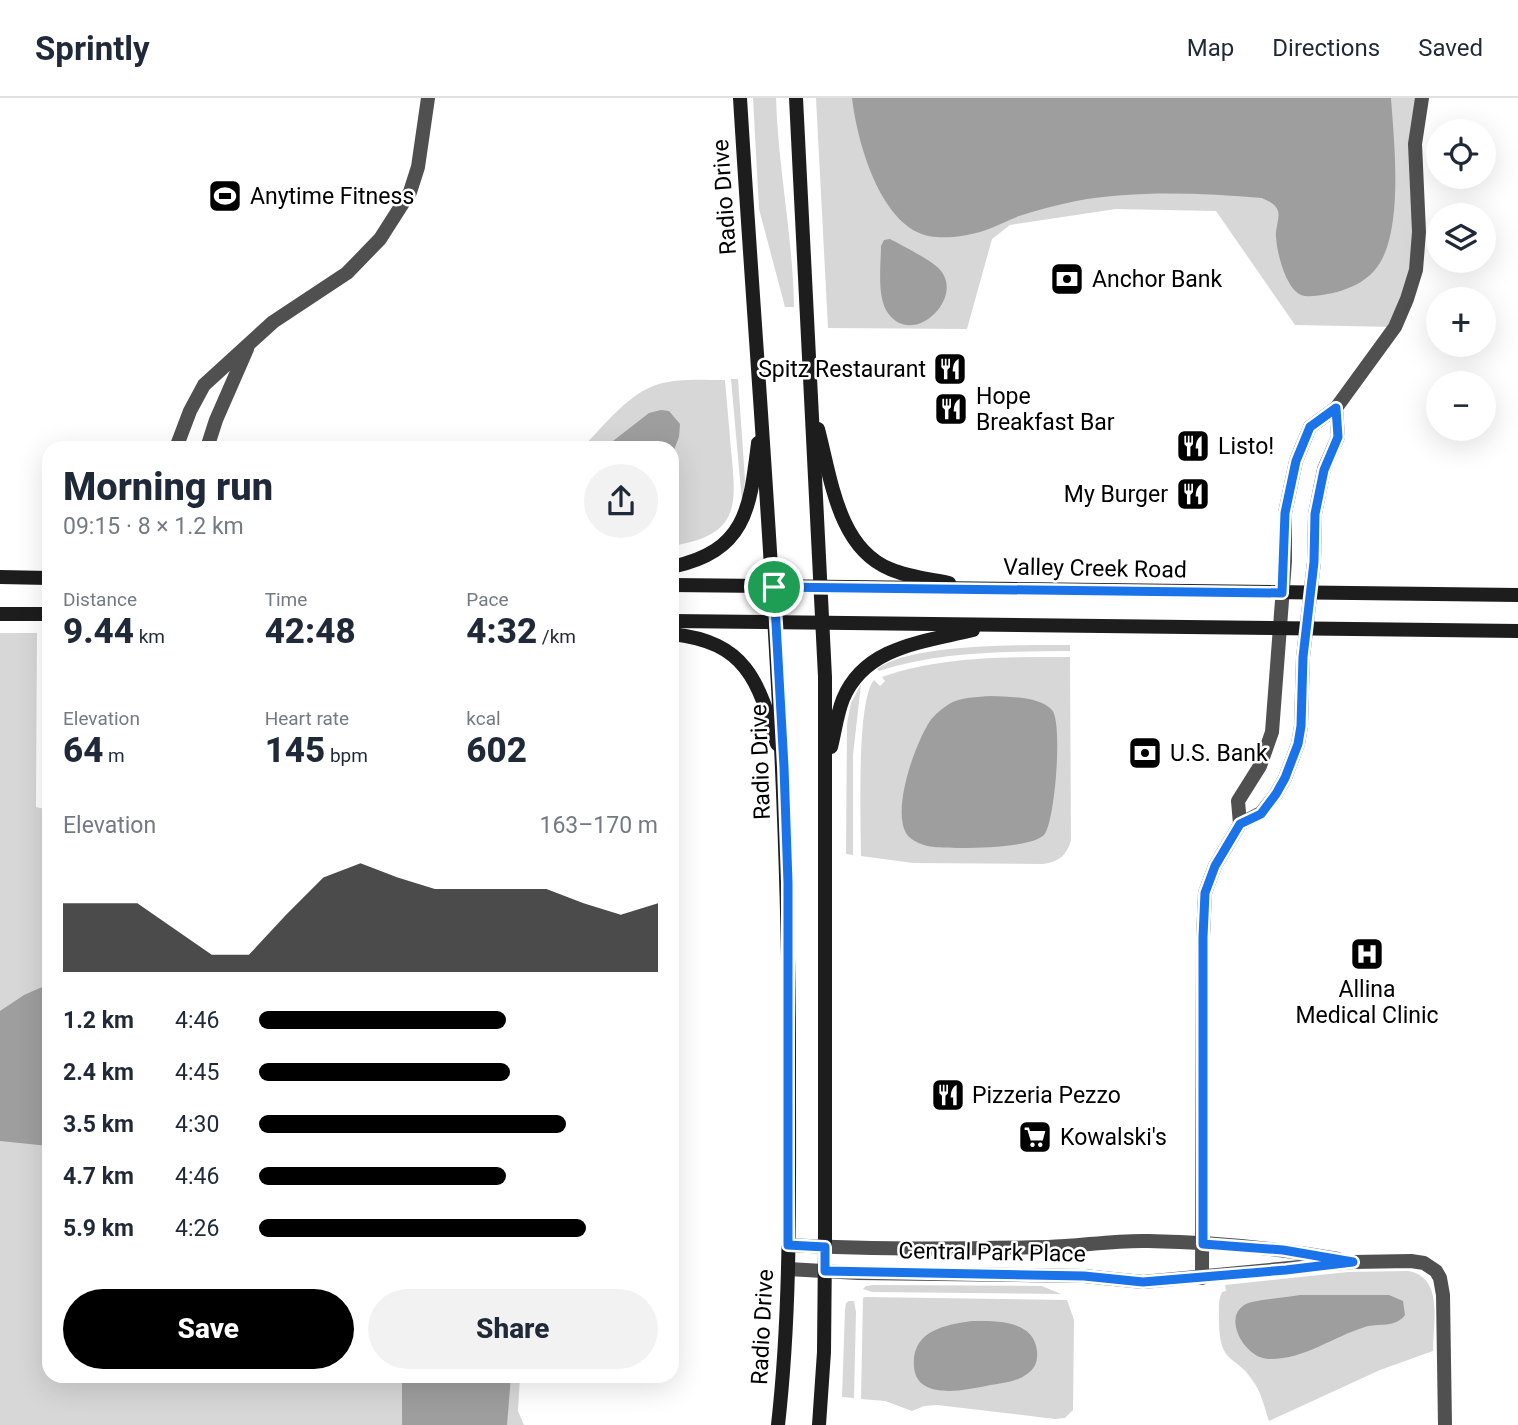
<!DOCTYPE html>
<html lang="en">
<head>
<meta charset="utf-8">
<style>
	:root { --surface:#fff; --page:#f2f2f3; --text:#1f2937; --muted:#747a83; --line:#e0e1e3; --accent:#000 }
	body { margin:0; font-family:Roboto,sans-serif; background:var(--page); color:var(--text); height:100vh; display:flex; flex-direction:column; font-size:26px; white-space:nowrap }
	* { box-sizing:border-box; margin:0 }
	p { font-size:23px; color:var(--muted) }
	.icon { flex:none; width:38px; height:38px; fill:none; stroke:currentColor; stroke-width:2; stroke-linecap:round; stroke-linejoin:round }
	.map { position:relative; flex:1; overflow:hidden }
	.drawer { position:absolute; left:42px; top:343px; width:637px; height:942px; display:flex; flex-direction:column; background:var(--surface); border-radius:21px; box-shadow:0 7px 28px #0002 }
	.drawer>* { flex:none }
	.controls { position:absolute; left:1426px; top:21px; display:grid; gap:14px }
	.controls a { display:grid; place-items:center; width:70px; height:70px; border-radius:50%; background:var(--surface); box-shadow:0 7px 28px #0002; font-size:35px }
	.pin { position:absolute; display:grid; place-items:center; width:60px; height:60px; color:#fff; margin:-30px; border:4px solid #fff; border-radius:50%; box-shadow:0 2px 7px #0007 }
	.round { display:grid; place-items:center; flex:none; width:74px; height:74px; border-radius:37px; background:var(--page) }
	.headline { display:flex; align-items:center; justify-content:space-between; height:119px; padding:0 21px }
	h1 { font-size:38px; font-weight:800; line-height:52px }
	.figures { display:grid; grid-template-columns:repeat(3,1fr); gap:10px; height:119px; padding:7px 21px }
	.figures div { display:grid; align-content:center }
	.figures b { font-size:35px; font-weight:800 }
	.figures small { font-size:19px; font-weight:400 }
	.figures p { font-size:19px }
	.chart { height:196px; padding:14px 21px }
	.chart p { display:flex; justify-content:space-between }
	.chart svg { width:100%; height:126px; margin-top:7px; fill:var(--accent); opacity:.7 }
	.primary-button { display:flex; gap:14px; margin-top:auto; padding:14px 21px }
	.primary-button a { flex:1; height:80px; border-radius:42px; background:var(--accent); color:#fff; font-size:28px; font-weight:800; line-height:80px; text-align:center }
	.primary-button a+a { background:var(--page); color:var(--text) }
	ul { padding:0 21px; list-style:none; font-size:23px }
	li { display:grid; grid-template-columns:112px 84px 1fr; align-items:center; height:52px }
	li i { height:18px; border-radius:9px; background:var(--accent) }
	header { display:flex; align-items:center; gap:42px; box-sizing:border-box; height:98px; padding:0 35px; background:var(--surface); border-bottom:2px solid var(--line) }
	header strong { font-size:33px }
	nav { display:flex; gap:38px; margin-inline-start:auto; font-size:24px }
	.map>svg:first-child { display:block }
</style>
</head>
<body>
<header>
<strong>Sprintly</strong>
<nav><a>Map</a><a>Directions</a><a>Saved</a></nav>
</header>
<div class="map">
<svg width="1518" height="1327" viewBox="0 0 1518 1327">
	<rect width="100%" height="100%" fill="#fff"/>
	<g fill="#d7d7d7">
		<path d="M753,0H776C778,70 793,139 794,209H785L759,111Z"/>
		<path d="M816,0H1422L1419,134L1395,229L1295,227L1216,113L1116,111L1010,127L992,141L967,231L828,230Z"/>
		<path d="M731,281H738L745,382L742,404Z"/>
		<path d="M725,282C727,305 729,328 731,352C737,410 739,437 672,448V350H582C604,328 628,295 659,286C680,280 704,282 725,282Z"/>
		<path d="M0,535H37L36,709L49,712V1278H520L518,1313L524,1327H0Z"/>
		<path d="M1070,547V553C1005,554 940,553 879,573L877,571C911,545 1024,547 1070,547Z"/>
		<path d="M1070,559L1071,742C1067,757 1059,764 1043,766L913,765L861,758C861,726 856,603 874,582L880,588L885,583L882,579C942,558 1007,559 1070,559Z"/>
		<path d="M861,586L853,657V757L846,756L847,626L851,605Z"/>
		<path d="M1408,1173C1444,1179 1433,1224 1433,1253L1380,1272L1269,1323C1265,1311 1262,1297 1255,1286C1236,1254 1219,1270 1219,1221C1219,1212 1218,1202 1222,1194L1226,1193L1225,1187L1348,1174Z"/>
		<path d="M874,1187L1042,1188L1061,1196L872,1194L863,1191L866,1188Z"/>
		<path d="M865,1199L1067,1202L1074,1222L1073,1312L1065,1320L1055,1321L937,1307L924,1308L912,1313L885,1303L861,1301L863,1200Z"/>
		<path d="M849,1203H854L856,1214L854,1300L842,1299L845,1212L846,1205Z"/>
	</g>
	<g fill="#9e9e9e">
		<path d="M852,0H1391C1394,44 1405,139 1374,173C1364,184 1351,190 1337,194C1328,196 1315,199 1305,198C1287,196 1277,156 1276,139C1275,131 1280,121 1278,113C1276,106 1268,103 1262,100C1201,95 1136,92 1076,103C1057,107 1037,112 1019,118C1006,123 993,130 980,134C961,139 935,143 917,134C877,114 857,42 852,0Z"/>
		<path d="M890,141C898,145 930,162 936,168C971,196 911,255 886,212C877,195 881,166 881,148L884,142Z"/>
		<path d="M661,312L669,313L680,326L679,339L672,357V350H604L649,315Z"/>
		<path d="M991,598C1009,599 1039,598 1052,612C1063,624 1055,725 1044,737C1030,751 955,751 934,749C925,748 911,744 906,735C892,710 915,646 930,623C934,617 943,610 949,606C960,599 978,599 991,598Z"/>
		<path d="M49,886V1048L0,1043V913L24,897Z"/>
		<path d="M1300,1197H1389L1403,1203L1405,1217C1396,1230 1378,1225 1365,1229C1332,1239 1304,1262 1268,1261C1245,1260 1221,1219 1246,1206C1258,1201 1285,1200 1300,1197Z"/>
		<path d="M972,1223C997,1223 1034,1222 1037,1253C1038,1263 1035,1271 1027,1276C1015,1285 1001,1285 986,1288C965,1292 917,1303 914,1269C911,1233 944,1227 972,1223Z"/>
		<path d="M402,1278H511L507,1327H402Z"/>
	</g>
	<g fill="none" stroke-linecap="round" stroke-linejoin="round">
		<g stroke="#505050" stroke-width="14">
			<path d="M1240,726L1238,703L1260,668L1272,634L1285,463V415L1296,363L1310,329L1336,310L1395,229L1407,201L1416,172L1419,134L1415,46L1422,0"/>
			<path d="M788,1147C875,1152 961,1151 1048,1149C1081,1148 1115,1142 1148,1143C1212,1144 1276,1150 1338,1161"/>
			<path d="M788,1171L858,1175L1084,1178L1143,1184L1353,1164L1411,1163L1424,1165L1436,1173L1440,1180L1443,1197L1445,1327"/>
			<path d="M1202,1180L1203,839L1205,795L1215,768L1240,726L1261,715L1276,696L1285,680L1298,646L1301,628L1303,559L1314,464L1315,416L1324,371L1338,339L1336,310"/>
		</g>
		<g stroke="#505050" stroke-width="14">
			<path d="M176,350L190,313L204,287L273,224L347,175L380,141L410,94L418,69L428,0"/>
			<path d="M207,350L216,322L247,251"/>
		</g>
		<g stroke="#1d1d1d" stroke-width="14">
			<path d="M740,0C760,327 790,652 789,980C789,1096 791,1212 778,1327"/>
			<path d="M796,0L825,579V1149L824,1254L819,1327"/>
			<path d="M818,331C831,380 838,450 890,471C908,479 929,481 949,485"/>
			<path d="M672,469C746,453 750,411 758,345"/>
			<path d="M0,479L49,480"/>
			<path d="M672,487L1518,497"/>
			<path d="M0,516H49"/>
			<path d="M672,523L1518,533"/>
			<path d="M672,536C746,544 758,582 777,646"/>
			<path d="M831,649C835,633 837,616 843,601C865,548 924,544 973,532"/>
		</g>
	</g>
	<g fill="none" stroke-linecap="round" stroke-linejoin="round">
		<defs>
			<path id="route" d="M1336,310L1338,339L1324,372L1315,416L1314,464L1303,559L1301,628L1298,646L1285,680L1276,696L1261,716L1240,726L1215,768L1205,795L1203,839V1146L1283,1152L1353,1164L1286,1172L1143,1184L1084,1178L825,1173V1149L788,1147V785L784,669L774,489L1282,495L1285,415L1296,363L1310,329Z"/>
		</defs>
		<use href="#route" stroke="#fff" stroke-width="14"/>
		<use href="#route" stroke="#1a73e8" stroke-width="9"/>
	</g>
	<defs>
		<symbol id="stadium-square" viewBox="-11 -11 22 22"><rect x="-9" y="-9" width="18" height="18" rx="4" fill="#000" stroke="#fff"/><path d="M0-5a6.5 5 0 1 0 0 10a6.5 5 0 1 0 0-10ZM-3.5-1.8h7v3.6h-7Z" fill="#fff"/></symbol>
		<symbol id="bank-square" viewBox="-11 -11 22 22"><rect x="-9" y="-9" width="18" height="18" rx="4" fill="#000" stroke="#fff"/><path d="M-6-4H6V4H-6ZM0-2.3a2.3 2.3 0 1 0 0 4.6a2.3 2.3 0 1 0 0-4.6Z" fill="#fff"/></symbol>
		<symbol id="restaurant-square" viewBox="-11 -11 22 22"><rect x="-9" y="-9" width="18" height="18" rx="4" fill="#000" stroke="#fff"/><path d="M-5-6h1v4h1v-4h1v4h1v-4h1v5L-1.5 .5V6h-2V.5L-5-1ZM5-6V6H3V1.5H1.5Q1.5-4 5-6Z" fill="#fff"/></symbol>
		<symbol id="hospital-square" viewBox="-11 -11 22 22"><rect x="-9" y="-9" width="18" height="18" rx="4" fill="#000" stroke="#fff"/><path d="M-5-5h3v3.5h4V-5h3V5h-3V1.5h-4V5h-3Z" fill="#fff"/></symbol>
		<symbol id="supermarket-square" viewBox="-11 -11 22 22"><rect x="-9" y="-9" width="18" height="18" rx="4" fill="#000" stroke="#fff"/><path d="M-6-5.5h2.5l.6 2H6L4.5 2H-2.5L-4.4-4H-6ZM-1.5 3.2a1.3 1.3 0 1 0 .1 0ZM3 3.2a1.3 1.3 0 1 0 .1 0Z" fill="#fff"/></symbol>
	</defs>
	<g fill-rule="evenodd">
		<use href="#stadium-square" x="206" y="79" width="38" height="38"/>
		<use href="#bank-square" x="1048" y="162" width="38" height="38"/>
		<use href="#restaurant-square" x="931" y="252" width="38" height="38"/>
		<use href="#restaurant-square" x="932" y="292" width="38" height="38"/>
		<use href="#restaurant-square" x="1174" y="329" width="38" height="38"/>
		<use href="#restaurant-square" x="1174" y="377" width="38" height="38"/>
		<use href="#bank-square" x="1126" y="636" width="38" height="38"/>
		<use href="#hospital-square" x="1348" y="837" width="38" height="38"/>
		<use href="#restaurant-square" x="929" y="978" width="38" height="38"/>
		<use href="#supermarket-square" x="1016" y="1020" width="38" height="38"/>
	</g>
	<g text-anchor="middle" stroke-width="5" stroke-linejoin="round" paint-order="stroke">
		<g font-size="23" fill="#000" stroke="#fff" text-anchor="start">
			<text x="250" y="106">Anytime Fitness</text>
			<text x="1092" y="189">Anchor Bank</text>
			<text x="926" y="279" text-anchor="end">Spitz Restaurant</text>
			<text x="976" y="306">Hope<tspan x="976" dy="26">Breakfast Bar</tspan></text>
			<text x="1218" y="356">Listo!</text>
			<text x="1168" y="404" text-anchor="end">My Burger</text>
			<text x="1170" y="663">U.S. Bank</text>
			<text x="1367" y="899" text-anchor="middle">Allina<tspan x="1367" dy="26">Medical Clinic</tspan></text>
			<text x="972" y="1005">Pizzeria Pezzo</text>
			<text x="1060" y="1047">Kowalski's</text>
		</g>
		<g font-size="23" fill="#000" stroke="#fff">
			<text transform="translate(724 99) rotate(-94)" y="8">Radio Drive</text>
			<text transform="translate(1095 470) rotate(1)" y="8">Valley Creek Road</text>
			<text transform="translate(760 664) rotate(-92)" y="8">Radio Drive</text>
			<text transform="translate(992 1154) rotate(1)" y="8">Central Park Place</text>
			<text transform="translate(762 1229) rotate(-87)" y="8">Radio Drive</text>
		</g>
	</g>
</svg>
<div class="controls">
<a><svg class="icon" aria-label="locate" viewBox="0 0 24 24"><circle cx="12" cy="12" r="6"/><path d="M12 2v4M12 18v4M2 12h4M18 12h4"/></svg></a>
<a><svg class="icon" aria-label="layers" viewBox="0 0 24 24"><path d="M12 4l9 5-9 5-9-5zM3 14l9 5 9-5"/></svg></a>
<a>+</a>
<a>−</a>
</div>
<div class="pin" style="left:774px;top:489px;background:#1e9e55"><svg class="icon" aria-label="arrive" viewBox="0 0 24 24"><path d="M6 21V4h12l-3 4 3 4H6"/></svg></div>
<section class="drawer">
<div class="headline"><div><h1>Morning run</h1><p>09:15 · 8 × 1.2 km</p></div><a class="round"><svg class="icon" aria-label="share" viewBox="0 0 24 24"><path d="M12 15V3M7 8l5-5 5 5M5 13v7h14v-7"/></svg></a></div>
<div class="figures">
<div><p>Distance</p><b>9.44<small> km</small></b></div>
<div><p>Time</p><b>42:48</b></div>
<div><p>Pace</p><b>4:32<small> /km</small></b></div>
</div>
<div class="figures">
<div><p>Elevation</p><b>64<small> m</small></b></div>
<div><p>Heart rate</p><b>145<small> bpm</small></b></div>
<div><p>kcal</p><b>602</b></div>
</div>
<div class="chart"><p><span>Elevation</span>163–170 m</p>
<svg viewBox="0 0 160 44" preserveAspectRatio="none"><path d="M0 44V20L10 20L20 20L30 29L40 38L50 38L60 24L70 11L80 6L90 11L100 15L110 15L120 15L130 15L140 20L150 24L160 20V44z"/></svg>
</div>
<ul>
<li><b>1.2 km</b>4:46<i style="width:62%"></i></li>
<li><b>2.4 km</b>4:45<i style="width:63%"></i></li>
<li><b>3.5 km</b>4:30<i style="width:77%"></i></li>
<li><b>4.7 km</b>4:46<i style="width:62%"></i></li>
<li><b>5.9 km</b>4:26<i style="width:82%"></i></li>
</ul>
<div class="primary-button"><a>Save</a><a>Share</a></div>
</section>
</div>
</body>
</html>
